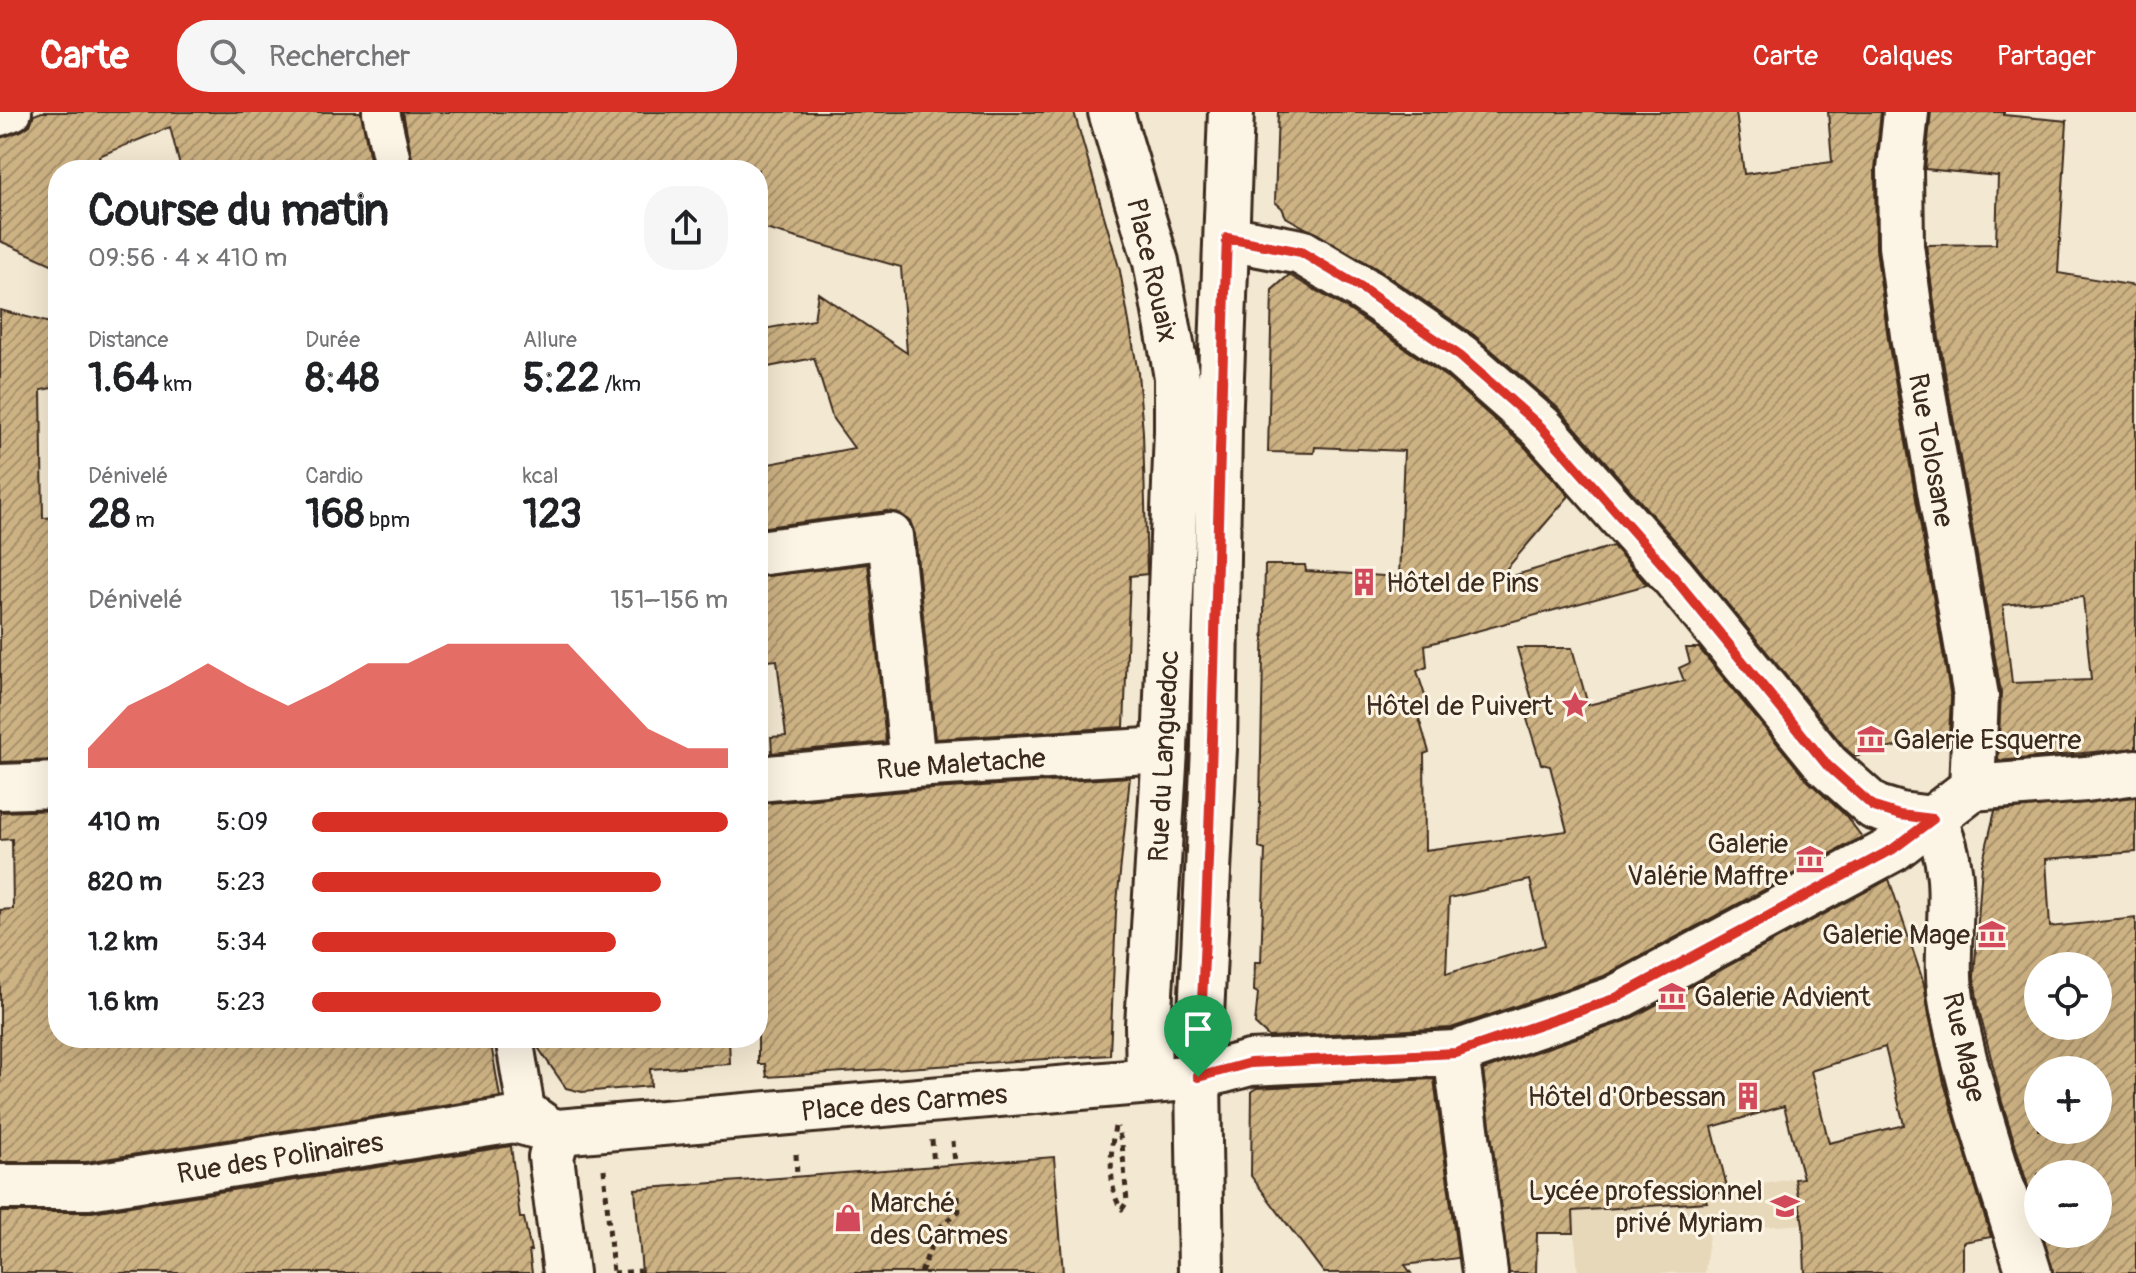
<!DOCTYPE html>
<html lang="fr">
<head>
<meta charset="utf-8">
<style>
	:root { --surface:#fff; --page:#f6f6f6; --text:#202124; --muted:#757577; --accent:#d93025 }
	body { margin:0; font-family:Pangolin,sans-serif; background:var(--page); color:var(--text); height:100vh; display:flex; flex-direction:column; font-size:30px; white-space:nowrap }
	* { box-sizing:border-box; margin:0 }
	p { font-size:26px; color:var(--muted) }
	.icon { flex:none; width:44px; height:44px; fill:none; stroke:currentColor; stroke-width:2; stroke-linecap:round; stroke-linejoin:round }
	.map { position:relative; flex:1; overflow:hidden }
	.details { position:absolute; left:48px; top:48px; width:720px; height:888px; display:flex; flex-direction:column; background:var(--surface); border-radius:32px; box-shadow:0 8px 32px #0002 }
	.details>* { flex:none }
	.controls { position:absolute; left:2024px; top:840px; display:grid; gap:16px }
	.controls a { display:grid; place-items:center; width:88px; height:88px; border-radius:50%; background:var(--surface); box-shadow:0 8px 32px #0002; font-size:40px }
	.pin { position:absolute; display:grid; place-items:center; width:68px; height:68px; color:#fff; margin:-82px -34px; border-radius:50% 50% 50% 0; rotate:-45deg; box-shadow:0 0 8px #0007 }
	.pin .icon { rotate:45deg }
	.round { display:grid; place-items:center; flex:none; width:84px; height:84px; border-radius:32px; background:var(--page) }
	.headline { display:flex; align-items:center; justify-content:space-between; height:136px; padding:0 40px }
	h1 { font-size:44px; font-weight:700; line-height:60px }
	.metrics { display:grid; grid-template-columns:repeat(3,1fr); gap:12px; height:136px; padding:8px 40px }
	.metrics div { display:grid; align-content:center }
	.metrics b { font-size:40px; font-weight:700 }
	.metrics small { font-size:22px; font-weight:400 }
	.metrics p { font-size:22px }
	.chart { height:224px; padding:16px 40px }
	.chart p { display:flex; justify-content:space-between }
	.chart svg { width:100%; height:144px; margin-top:8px; fill:var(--accent); opacity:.7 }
	ul { padding:0 40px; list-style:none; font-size:26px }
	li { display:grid; grid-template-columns:128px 96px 1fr; align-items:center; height:60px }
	li i { height:20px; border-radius:10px; background:var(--accent) }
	header { display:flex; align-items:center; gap:48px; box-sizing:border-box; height:112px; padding:0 40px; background:var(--accent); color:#fff }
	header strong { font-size:38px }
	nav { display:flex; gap:44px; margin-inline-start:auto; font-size:28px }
	.search { width:560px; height:72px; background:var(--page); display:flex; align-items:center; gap:20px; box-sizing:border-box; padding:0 28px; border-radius:32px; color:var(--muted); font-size:30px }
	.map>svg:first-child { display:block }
</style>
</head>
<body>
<header>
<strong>Carte</strong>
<div class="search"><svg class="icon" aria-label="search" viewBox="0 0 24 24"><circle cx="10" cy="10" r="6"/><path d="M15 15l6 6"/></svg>Rechercher</div>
<nav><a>Carte</a><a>Calques</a><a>Partager</a></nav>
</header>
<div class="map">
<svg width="2136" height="1161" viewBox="0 0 2136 1161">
	<defs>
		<pattern id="building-hatch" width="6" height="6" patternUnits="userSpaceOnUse" patternTransform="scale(2)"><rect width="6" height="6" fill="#cdb283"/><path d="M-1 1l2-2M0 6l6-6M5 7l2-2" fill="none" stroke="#a8916b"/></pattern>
	</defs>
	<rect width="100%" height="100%" fill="#f3e8d1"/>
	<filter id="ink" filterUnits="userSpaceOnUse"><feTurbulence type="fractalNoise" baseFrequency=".0125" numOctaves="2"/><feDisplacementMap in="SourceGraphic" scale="16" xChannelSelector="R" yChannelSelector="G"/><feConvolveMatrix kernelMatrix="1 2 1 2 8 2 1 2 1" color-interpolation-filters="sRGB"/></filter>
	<g filter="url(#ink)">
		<path fill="#e8d8ba" d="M1964,1027L1982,1079L1929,1092L1803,1112L1709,1119L1705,1161H1578L1572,1092L1604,1097L1706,1090L1705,1083L1912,1044Z"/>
		<g fill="url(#building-hatch)" stroke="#3b2a1e" stroke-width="2" fill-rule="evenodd">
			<path d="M42,0H361L372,58H181L170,15L99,44L102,58H58V155L0,129V26L21,19L30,13L34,3Z"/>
			<path d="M403,0H1074L1120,159L1138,261L1143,320L1147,462L1130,464L1124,615L935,627L915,422L910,409L899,401L887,399L758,416V354L854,336L833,307L814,246L758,257V218L814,208L818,181L907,241L901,155L758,115V58H414Z"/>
			<path d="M1278,0H1736L1744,62L1832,50L1828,0H1881L1875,57L1876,137L1889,234L1951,586L1949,623L1854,644L1845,636L1691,447L1558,296L1474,223L1376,156L1286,105L1282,96L1275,90Z"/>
			<path d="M1931,0H2004V3L2067,9L2058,161L2136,174V636L1998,649L2001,580L1939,226L1926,133L1996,132L1998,64L1925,57ZM2083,485L2091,568L2012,571L2003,493Z"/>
			<path d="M1289,163L1349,198L1445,264L1523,333L1569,384L1496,469L1613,434L1647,473L1425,533L1427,555L1417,559L1429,596L1417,600L1429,640L1424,642L1425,738L1567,719L1550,654L1541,652L1527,607L1536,601L1517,536H1572L1588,593L1684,569L1679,556L1690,551L1686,536H1699L1808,669L1846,704L1862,725L1604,864L1451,916L1269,925L1255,912L1258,881L1254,879L1255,850H1261L1265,738L1259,736L1265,453H1305L1306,459L1399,465L1404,339L1315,335L1314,341L1268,340L1272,178ZM1530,768L1545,833L1446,862L1449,786Z"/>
			<path d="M0,198L58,213V275L41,278L43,406L58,405V648L0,650Z"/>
			<path d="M868,452L886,630L772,641L771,625L786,624L777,548L758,550V465Z"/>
			<path d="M1130,665L1116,800L1110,943L767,965L765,952H758V692L915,678Z"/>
			<path d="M2136,685V740L2046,747L2050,815L2136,806V1161H2053L2043,1122H2098V1062H2038V1107L2002,990L1978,894L1974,865L1982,753L1995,699ZM2038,854H2098V914H2038ZM2038,958H2098V1018H2038Z"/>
			<path d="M58,698V926H490L500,985L86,1050H0V798L13,797L12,727L0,728V700Z"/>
			<path d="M1889,767L1924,872L1929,903L1944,971L1991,1125L1963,1130V1161H1805L1803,1112L1795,1067L1803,1066L1784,994L1712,1015L1728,1079L1705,1084L1707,1090L1573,1099L1574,1121H1537L1536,1161H1509L1483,958L1626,909ZM1885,935L1904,1013L1829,1031L1811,959Z"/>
			<path d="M535,926H729L730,952L650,957L651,974L582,980L566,976L537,934Z"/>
			<path d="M1434,967L1458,1146L1405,1153L1411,1161H1324L1251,1064L1252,979L1257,976Z"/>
			<path d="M511,1034L520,1106H524L531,1139H529L532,1161H0V1100H92Z"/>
			<path d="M1054,1045L1063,1161H642L635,1077Z"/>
		</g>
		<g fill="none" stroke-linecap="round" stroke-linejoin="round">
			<defs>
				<g id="pedestrian">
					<path d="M381,0L394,58"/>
					<path d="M0,5L13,0"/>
					<path d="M514,926L526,997L557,1019"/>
				</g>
				<g id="minor">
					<path d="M1111,0L1156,150L1177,265V319L1165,638L1148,913L1149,969"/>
					<path d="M1906,0L1900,57L1901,134L1914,230L1976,584L1972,676"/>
					<path d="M1227,126L1301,140L1363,177L1460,244L1541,315L1672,463L1827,653L1874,695L1900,703L1933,707"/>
					<path d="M758,441L890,424L913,653"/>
					<path d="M758,667L913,653L1165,638"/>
					<path d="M0,675L58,673"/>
					<path d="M1972,676L2086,667L2136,660"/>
					<path d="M1933,707C1967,769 1939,831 1953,898C1971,987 2002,1074 2029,1161"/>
					<path d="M1456,941L1485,1161"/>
					<path d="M558,1020L551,1045L566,1161"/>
					<path d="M0,1075H88L514,1008L558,1020L1198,965L1250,951L1456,941L1614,887L1893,737L1972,676"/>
				</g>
				<path id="tertiary" d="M1201,1161L1198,965L1214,636L1219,317L1231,0"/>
			</defs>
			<use href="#pedestrian" stroke="#3b2a1e" stroke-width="42"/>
			<use href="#minor" stroke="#3b2a1e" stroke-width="50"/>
			<use href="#tertiary" stroke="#3b2a1e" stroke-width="50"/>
			<g stroke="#3b2a1e" stroke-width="5" stroke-dasharray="6 6" stroke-linecap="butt">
				<path d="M1115,1015C1110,1035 1108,1082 1122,1097L1127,1090L1122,1032L1117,1015"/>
				<path d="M932,1028L934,1054"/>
				<path d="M953,1029L955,1052"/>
				<path d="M796,1042L797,1065"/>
				<path d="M604,1057L613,1161"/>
				<path d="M613,1161L641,1159"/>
				<path d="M921,1161L937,1118L959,1099L958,1084"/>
			</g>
			<use href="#pedestrian" stroke="#fcf5e5" stroke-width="36"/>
			<use href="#minor" stroke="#fcf5e5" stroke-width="44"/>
			<use href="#tertiary" stroke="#fcf5e5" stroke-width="44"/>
		</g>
	</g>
	<g fill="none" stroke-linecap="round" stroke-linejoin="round" filter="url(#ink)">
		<defs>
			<path id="route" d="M1227,126L1301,140L1363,177L1460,244L1541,315L1672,463L1827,653L1874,695L1900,703L1933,707L1893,737L1614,887L1456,941L1250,951L1198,965C1214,686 1216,406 1227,126Z"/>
		</defs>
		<use href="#route" stroke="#fff" stroke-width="16"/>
		<use href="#route" stroke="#d93025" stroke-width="10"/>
	</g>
	<defs>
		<symbol id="building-bare" viewBox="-9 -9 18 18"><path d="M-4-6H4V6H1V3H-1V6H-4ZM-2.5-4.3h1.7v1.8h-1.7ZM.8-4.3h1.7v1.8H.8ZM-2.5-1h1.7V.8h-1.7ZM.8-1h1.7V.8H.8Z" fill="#d1495b" stroke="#fcf5e5" stroke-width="2.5" paint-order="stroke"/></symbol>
		<symbol id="sight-bare" viewBox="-9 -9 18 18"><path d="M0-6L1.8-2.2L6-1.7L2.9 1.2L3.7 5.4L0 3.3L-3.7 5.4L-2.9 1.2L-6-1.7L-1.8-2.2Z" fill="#d1495b" stroke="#fcf5e5" stroke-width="2.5" paint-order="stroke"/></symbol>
		<symbol id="museum-bare" viewBox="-9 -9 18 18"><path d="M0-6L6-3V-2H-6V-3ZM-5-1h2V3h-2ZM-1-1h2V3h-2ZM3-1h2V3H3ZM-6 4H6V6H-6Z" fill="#d1495b" stroke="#fcf5e5" stroke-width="2.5" paint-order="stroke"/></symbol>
		<symbol id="school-bare" viewBox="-9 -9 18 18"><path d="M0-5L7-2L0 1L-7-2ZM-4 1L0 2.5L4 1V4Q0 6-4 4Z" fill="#d1495b" stroke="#fcf5e5" stroke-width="2.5" paint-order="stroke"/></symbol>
		<symbol id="shop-bare" viewBox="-9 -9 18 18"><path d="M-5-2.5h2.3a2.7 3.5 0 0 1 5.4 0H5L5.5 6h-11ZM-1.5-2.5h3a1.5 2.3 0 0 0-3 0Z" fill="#d1495b" stroke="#fcf5e5" stroke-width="2.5" paint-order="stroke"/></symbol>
	</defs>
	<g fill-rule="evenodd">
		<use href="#building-bare" x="1344" y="450" width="40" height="40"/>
		<use href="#sight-bare" x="1555" y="573" width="40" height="40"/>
		<use href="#museum-bare" x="1851" y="607" width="40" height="40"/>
		<use href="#museum-bare" x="1790" y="727" width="40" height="40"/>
		<use href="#museum-bare" x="1972" y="802" width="40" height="40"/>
		<use href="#museum-bare" x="1652" y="864" width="40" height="40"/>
		<use href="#building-bare" x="1728" y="964" width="40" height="40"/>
		<use href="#school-bare" x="1765" y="1074" width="40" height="40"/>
		<use href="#shop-bare" x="828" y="1086" width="40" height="40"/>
	</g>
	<g text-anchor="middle" stroke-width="6" stroke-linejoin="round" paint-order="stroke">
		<g font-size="28" fill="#3b2a1e" stroke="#fcf5e5">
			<text transform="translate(1153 158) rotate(77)" y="10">Place Rouaix</text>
			<text transform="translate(1932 338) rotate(80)" y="10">Rue Tolosane</text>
			<text transform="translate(1163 644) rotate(-87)" y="10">Rue du Languedoc</text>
			<text transform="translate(961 651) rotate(-4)" y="10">Rue Maletache</text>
			<text transform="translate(1965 935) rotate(77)" y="10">Rue Mage</text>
			<text transform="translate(904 990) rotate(-5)" y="10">Place des Carmes</text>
			<text transform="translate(280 1045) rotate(-9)" y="10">Rue des Polinaires</text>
		</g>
		<g font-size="28" fill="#3b2a1e" stroke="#fcf5e5" text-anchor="end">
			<text x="1386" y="480" text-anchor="start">Hôtel de Pins</text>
			<text x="1553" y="603">Hôtel de Puivert</text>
			<text x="1893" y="637" text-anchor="start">Galerie Esquerre</text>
			<text x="1788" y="741">Galerie<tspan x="1788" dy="32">Valérie Maffre</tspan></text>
			<text x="1970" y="832">Galerie Mage</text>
			<text x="1694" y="894" text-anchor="start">Galerie Advient</text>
			<text x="1726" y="994">Hôtel d'Orbessan</text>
			<text x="1763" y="1088">Lycée professionnel<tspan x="1763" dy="32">privé Myriam</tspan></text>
			<text x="870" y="1100" text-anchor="start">Marché<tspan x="870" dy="32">des Carmes</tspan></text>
		</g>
	</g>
</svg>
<div class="controls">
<a><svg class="icon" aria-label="locate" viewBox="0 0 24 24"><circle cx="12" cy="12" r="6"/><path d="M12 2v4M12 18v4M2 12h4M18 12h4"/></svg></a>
<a>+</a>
<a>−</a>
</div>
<div class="pin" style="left:1198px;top:965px;background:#1e9e55"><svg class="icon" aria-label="arrive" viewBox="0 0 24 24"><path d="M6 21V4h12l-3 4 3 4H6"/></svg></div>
<section class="details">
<div class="headline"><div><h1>Course du matin</h1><p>09:56 · 4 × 410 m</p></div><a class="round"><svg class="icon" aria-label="share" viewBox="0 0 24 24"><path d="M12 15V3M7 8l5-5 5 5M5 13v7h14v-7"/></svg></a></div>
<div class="metrics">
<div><p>Distance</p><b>1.64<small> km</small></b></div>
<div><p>Durée</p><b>8:48</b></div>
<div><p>Allure</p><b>5:22<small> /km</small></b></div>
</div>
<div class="metrics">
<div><p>Dénivelé</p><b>28<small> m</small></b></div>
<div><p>Cardio</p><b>168<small> bpm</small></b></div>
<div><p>kcal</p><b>123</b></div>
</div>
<div class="chart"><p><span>Dénivelé</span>151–156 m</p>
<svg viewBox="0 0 160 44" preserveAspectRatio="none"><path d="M0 44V38L10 25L20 19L30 12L40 19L50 25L60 19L70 12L80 12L90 6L100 6L110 6L120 6L130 19L140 32L150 38L160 38V44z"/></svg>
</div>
<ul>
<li><b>410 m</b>5:09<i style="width:100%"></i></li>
<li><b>820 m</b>5:23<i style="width:84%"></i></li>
<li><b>1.2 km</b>5:34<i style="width:73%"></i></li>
<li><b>1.6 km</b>5:23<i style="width:84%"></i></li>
</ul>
</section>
</div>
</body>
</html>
